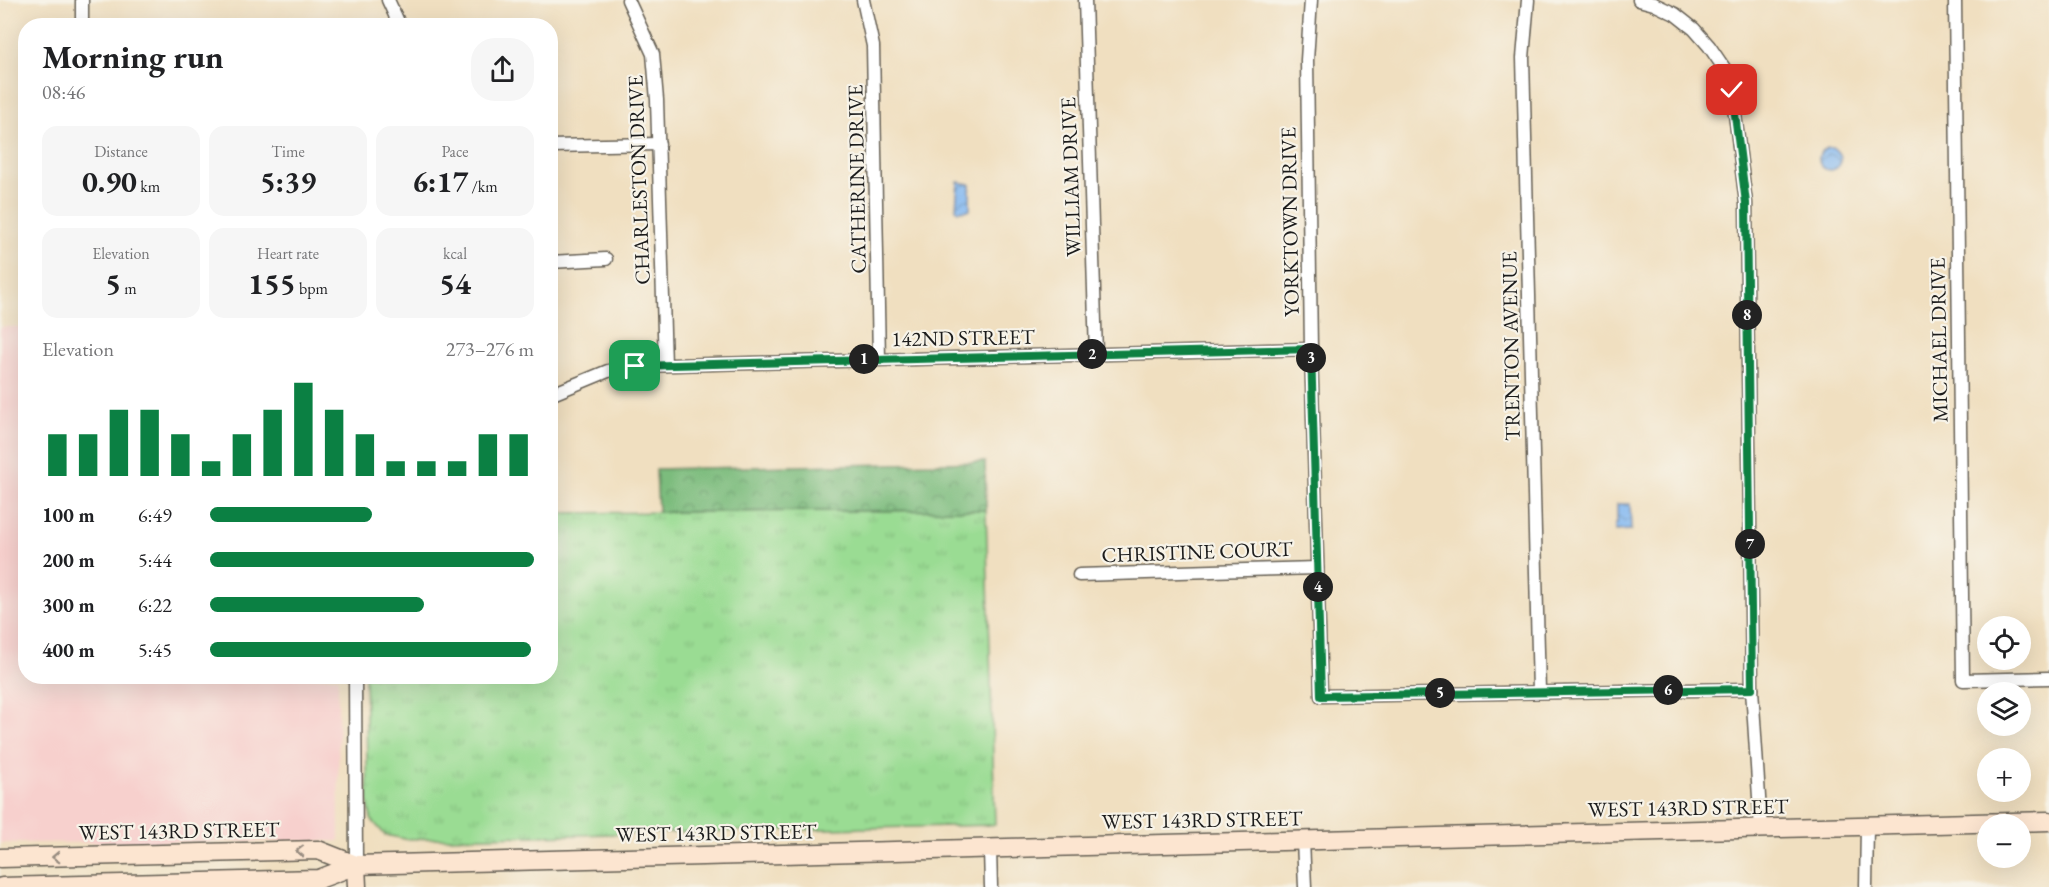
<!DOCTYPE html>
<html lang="en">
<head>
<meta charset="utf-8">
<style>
	:root { --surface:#fff; --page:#f6f6f6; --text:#202124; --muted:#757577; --accent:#0b8043 }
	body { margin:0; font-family:"EB Garamond",serif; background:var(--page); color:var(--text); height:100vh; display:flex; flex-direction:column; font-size:22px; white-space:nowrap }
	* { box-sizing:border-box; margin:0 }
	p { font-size:20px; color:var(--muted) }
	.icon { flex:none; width:33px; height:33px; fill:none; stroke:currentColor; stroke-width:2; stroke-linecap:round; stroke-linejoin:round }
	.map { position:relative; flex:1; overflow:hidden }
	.details { position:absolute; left:18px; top:18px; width:540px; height:666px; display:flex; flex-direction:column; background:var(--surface); border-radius:24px; box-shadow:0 6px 24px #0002 }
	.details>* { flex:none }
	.fabs { position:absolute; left:1977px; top:616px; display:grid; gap:12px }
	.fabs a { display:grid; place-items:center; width:54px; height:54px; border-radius:50%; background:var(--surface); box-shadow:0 6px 24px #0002; font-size:30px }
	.pin { position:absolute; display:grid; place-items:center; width:51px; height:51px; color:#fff; margin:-26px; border-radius:12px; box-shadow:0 3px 9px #0006 }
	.km { position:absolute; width:30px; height:30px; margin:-15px; border-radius:50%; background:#222; color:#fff; font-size:16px; line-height:30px; text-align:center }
	.round { display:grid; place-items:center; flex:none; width:63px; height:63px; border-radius:24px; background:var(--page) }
	.overview { display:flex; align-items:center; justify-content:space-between; height:102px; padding:0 24px }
	h1 { font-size:33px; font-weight:700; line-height:45px }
	.stats { display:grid; grid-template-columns:repeat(3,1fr); gap:9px; height:102px; padding:6px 24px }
	.stats div { display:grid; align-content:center; border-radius:15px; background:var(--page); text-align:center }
	.stats b { font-size:30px; font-weight:700 }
	.stats small { font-size:16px; font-weight:400 }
	.stats p { font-size:16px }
	.chart { height:168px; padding:12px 24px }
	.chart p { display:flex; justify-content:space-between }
	.chart svg { width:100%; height:108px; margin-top:6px; stroke:var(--accent); stroke-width:6 }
	ul { padding:0 24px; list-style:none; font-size:20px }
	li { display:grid; grid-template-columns:96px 72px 1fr; align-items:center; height:45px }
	li i { height:15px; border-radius:8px; background:var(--accent) }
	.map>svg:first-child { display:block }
</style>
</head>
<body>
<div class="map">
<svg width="2049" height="887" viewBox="0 0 2049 887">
	<defs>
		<pattern id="grass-tufts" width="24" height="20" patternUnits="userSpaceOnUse" patternTransform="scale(1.5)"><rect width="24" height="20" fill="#9adc93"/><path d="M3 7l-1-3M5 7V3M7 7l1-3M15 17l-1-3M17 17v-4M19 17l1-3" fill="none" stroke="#84bc7e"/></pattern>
		<pattern id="forest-crowns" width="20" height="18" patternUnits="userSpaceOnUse" patternTransform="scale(1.5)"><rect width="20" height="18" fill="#7bbc7d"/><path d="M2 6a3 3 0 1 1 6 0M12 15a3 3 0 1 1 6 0" fill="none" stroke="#649866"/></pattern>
		<pattern id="water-waves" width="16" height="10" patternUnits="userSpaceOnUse" patternTransform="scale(1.5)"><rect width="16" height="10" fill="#83b8f1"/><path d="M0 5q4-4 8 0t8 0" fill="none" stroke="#6a95c2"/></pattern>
	</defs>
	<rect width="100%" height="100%" fill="#f7f3e8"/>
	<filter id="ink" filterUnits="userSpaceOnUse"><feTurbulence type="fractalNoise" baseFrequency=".0167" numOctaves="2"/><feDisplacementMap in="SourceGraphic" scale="12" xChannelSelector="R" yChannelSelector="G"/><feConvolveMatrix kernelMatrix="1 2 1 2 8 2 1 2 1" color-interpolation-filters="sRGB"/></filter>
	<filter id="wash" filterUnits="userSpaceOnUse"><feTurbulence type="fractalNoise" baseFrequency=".008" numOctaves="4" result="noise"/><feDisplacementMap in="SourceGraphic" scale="24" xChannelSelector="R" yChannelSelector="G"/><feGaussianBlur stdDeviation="1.35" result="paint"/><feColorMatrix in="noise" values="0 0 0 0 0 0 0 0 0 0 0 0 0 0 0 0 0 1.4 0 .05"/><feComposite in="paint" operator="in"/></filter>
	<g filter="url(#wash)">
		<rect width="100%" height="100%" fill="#f0dfc0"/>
		<path fill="#f7d0cd" d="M0,327H25L26,676L338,677L339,841L0,843Z"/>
		<path fill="url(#grass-tufts)" stroke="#5b7c58" stroke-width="1.5" d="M986,510L995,825L405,839L385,835L371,819L368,802L365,677L550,676L551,513Z"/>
		<path fill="url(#forest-crowns)" stroke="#4c6c4c" stroke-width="1.5" d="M985,462L986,510L658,512L656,469Z"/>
		<g fill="url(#water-waves)" stroke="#506a86" stroke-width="1.5">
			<circle cx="1830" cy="159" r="11"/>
			<path d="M958,182L970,184V210L958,211L956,209Z"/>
			<path d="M1617,504H1630L1631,530L1615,531V524H1617Z"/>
		</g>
	</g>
	<g filter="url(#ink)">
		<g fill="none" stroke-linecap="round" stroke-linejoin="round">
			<defs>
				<g id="street">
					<path d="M82,0V26"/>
					<path d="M388,0L400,26"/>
					<path d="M628,0L653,54L657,100L665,365"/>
					<path d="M863,0L873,46L879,359"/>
					<path d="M1085,0L1096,354"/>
					<path d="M1311,0L1307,60L1311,349L1321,696L1752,689"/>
					<path d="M1528,0L1523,58L1539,691"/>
					<path d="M1639,0L1654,4L1675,14L1694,29L1709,46L1724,68L1732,90L1746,203L1752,689L1761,828"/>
					<path d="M1955,0L1963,680L2049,678"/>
					<path d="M550,146L659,144"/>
					<path d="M550,262L606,259"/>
					<path d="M550,395L608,371L635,366L1311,349"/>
					<path d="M1079,575L1317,568"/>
					<path d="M355,676L356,865"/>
					<path d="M1303,840L1305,887"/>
					<path d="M990,849L991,887"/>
					<path d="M1866,887L1867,826"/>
				</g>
				<g id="secondary">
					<path d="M0,858L318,850L356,865"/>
					<path d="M356,865L357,887"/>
					<path d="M2,887L319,879L356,865L2049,821"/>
				</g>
			</defs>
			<use href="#street" stroke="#666055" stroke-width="15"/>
			<use href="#secondary" stroke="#666055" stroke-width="21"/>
			<use href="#street" stroke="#fff" stroke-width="12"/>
			<use href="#secondary" stroke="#fce5d0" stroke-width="18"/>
		</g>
		<defs><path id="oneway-chevron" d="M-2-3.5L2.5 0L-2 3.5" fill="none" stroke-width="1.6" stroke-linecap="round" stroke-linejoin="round" transform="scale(1.5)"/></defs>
		<g stroke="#978b7f">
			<use href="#oneway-chevron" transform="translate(300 851) rotate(179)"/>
			<use href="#oneway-chevron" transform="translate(56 857) rotate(178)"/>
		</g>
	</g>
	<g fill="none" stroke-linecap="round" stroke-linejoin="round" filter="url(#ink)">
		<defs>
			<path id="route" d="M635,366L1311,349L1321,696L1752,689L1746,203L1732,90"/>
		</defs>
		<use href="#route" stroke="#fff" stroke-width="12"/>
		<use href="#route" stroke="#0b8043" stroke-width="8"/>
	</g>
	<g text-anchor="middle" stroke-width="4.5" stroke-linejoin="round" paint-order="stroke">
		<g font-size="21" fill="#1c1c1c" stroke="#f7f3e8">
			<text transform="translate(1071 177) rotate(-92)" y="7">WILLIAM DRIVE</text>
			<text transform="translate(857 179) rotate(-91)" y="7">CATHERINE DRIVE</text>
			<text transform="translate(639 180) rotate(-92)" y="7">CHARLESTON DRIVE</text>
			<text transform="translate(1290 222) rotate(-91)" y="7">YORKTOWN DRIVE</text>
			<text transform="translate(963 338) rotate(-1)" y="7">142ND STREET</text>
			<text transform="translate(1939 340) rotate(-91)" y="7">MICHAEL DRIVE</text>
			<text transform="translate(1511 346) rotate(-91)" y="7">TRENTON AVENUE</text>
			<text transform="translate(1197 552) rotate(-2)" y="7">CHRISTINE COURT</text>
			<text transform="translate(1688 808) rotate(-1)" y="7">WEST 143RD STREET</text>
			<text transform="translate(1202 820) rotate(-1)" y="7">WEST 143RD STREET</text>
			<text transform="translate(179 831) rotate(-1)" y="7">WEST 143RD STREET</text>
			<text transform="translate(716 833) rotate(-1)" y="7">WEST 143RD STREET</text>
		</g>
	</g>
</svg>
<div class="fabs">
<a><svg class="icon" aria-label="locate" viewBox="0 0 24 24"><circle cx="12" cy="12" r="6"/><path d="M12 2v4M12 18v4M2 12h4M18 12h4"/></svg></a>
<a><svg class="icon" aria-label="layers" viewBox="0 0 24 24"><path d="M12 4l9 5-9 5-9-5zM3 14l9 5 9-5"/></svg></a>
<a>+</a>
<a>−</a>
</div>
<div class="pin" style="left:635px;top:366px;background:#1e9e55"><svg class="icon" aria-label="arrive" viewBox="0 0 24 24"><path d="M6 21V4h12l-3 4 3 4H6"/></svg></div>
<div class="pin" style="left:1732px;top:90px;background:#d93025"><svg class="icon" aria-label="check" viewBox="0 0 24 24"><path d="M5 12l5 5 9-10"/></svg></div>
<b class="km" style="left:864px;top:359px">1</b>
<b class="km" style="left:1092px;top:354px">2</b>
<b class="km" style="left:1311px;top:358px">3</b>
<b class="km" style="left:1318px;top:587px">4</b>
<b class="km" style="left:1440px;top:693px">5</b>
<b class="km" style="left:1668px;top:690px">6</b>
<b class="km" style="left:1750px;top:544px">7</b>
<b class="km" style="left:1747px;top:315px">8</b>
<section class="details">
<div class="overview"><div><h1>Morning run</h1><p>08:46</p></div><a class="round"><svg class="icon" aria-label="share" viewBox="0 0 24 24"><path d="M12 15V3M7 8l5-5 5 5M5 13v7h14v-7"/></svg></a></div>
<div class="stats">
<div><p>Distance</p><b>0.90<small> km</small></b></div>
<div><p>Time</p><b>5:39</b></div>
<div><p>Pace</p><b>6:17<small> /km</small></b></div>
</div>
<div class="stats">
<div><p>Elevation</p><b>5<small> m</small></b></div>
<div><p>Heart rate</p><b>155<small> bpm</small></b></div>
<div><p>kcal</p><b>54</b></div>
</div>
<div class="chart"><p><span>Elevation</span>273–276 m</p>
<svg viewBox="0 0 160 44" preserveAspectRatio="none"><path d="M5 44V27M15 44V27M25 44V17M35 44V17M45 44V27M55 44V38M65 44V27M75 44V17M85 44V6M95 44V17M105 44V27M115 44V38M125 44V38M135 44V38M145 44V27M155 44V27"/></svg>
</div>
<ul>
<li><b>100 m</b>6:49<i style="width:50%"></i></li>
<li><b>200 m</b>5:44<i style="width:100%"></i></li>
<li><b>300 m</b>6:22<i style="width:66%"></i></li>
<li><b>400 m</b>5:45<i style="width:99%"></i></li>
</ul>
</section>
</div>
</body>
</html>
